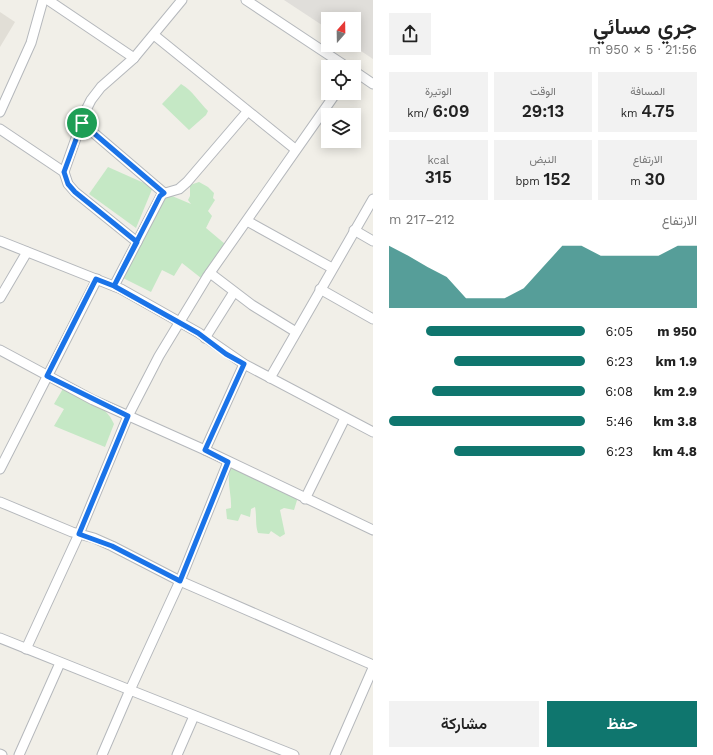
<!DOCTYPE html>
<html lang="ar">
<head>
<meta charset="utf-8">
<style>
	:root { --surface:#fff; --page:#f2f2f2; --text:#222; --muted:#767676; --accent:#0f766e }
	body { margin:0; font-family:"Work Sans",Vazirmatn,sans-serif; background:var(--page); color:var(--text); direction:rtl; height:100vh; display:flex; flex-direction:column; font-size:15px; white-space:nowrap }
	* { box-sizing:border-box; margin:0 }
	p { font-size:13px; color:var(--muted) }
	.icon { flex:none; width:22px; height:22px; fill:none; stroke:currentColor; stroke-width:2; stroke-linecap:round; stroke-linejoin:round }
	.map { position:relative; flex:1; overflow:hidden; direction:ltr }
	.details { display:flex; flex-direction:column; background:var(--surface); width:340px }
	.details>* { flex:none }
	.needle { width:26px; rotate:20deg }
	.buttons { position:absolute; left:321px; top:12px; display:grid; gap:8px }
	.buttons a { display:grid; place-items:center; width:40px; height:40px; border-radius:0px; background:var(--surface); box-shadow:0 2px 10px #0003; font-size:20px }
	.pin { position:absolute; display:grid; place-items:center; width:34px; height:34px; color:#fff; margin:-17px; border:2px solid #fff; border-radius:50%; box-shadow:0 1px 4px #0007 }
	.round { display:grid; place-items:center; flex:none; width:42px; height:42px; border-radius:0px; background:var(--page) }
	.summary { display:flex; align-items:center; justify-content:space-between; height:68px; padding:0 16px }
	h1 { font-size:22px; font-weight:600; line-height:30px }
	.metrics { display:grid; grid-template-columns:repeat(3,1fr); gap:6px; height:68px; padding:4px 16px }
	.metrics div { display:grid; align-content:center; border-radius:0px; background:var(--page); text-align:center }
	.metrics b { font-size:17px; font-weight:600 }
	.metrics small { font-size:11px; font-weight:400 }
	.metrics p { font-size:11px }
	.chart { height:112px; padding:8px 16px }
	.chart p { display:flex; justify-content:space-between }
	.chart svg { width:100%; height:72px; margin-top:4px; fill:var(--accent); opacity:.7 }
	.button { display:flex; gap:8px; margin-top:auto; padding:8px 16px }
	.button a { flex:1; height:46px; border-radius:0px; background:var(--accent); color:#fff; font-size:16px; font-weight:600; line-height:46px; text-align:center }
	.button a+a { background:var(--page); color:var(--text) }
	ul { padding:0 16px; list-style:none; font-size:13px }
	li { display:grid; grid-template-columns:64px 48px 1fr; align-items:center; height:30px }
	li i { height:10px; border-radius:5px; background:var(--accent) }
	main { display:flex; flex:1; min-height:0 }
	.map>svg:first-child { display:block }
</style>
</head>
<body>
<main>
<section class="details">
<div class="summary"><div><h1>جري مسائي</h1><p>21:56 · 5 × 950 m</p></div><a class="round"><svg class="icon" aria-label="share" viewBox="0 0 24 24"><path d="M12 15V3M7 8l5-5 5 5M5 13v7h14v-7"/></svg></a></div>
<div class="metrics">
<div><p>المسافة</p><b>4.75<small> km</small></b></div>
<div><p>الوقت</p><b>29:13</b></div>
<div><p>الوتيرة</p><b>6:09<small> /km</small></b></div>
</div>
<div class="metrics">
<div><p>الارتفاع</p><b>30<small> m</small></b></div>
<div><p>النبض</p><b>152<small> bpm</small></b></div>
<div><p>kcal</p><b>315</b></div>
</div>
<div class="chart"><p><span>الارتفاع</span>212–217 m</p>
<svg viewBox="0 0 160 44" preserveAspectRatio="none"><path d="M0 44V6L10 12L20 19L30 25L40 38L50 38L60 38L70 32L80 19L90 6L100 6L110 12L120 12L130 12L140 12L150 6L160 6V44z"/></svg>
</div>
<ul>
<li><b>950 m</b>6:05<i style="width:81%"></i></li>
<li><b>1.9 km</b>6:23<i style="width:67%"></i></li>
<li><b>2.9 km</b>6:08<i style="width:78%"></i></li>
<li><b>3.8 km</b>5:46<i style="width:100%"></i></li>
<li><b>4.8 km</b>6:23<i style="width:67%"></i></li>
</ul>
<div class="button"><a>حفظ</a><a>مشاركة</a></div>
</section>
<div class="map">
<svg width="373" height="755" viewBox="0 0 373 755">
	<rect width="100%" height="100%" fill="#f1efe8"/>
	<path fill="#e0deda" d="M284,0H373V59L352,45H354V19H328V29Z"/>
	<path fill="#e1ded6" d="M0,12L15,22L0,47Z"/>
	<g fill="#c5e8c5">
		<path d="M181,84C193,91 198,101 208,111L206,115L189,130L162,104Z"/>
		<path d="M108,167L153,187L136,228L89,194Z"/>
		<path d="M199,182L208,187L214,193L213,198L215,200L208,211L212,216L206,228L225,244L201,278L182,263L174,276L162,270L151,292L121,277L165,193L191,204L188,200L190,196V185Z"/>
		<path d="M64,387C81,396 106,404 114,424L105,447L54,426L64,409L54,404Z"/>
		<path d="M232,466L298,497L294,510L284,508L280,510L285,534L280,537L271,531L269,534L258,533C255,524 257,517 255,507L251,509L250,517L241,514L238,521L227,519L226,509L231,508C232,493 225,479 232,466Z"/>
	</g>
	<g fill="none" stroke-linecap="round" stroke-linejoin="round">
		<defs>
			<g id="minor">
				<path d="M48,0L134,58"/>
				<path d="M246,0L347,67"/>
				<path d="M154,35L295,149"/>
				<path d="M354,71L373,84"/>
				<path d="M0,112L31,43L43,0"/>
				<path d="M82,123L164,193"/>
				<path d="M0,129L64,172L68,184L75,192L137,242L114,286"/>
				<path d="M64,172L86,110L91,100L101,87L134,58L182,0"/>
				<path d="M247,221L332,268"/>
				<path d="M354,230L373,241"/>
				<path d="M0,241L121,289L199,333L244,364L373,432"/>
				<path d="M137,242L162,194L179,189L187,182L247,112"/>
				<path d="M210,273L252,305L296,332"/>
				<path d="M320,289L373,319"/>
				<path d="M0,298L27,252"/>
				<path d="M205,338L234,292"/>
				<path d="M0,350L93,400L205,450L373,530"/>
				<path d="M270,378L373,199"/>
				<path d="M205,450L244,364"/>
				<path d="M0,469L97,279"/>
				<path d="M305,499L345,418"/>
				<path d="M0,502L72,532L94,538L112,546L180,581L373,665"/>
				<path d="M0,638L130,690L180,581L228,462"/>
				<path d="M26,649L79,534L128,416L159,356L207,277L336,93"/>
				<path d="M0,754L2,755"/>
				<path d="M19,755L60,663"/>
				<path d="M102,755L130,690L294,755"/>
				<path d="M177,755L194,716"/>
				<path d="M335,755L373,668"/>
			</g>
		</defs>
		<use href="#minor" stroke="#b5b8bc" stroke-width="11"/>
		<use href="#minor" stroke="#fff" stroke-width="9"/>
	</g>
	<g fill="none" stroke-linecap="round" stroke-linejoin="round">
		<defs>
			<path id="route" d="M82,123L64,172L68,184L75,192L137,242L114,286L198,333L226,354L244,364L205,450L228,462L180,581L112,546L79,534L128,416L47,376L96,279L114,286C129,256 145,226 160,196L164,193L82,123"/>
		</defs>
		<use href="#route" stroke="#fff" stroke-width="8"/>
		<use href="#route" stroke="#1a73e8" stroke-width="5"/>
	</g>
</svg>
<div class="buttons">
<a><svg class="needle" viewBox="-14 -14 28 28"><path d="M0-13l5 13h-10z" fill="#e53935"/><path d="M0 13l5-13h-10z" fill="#767676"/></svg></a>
<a><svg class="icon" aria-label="locate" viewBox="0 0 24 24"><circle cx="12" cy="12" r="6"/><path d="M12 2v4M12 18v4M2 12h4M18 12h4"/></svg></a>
<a><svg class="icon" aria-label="layers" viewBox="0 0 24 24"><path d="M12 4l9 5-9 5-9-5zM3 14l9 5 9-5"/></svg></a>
</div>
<div class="pin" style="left:82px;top:123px;background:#1e9e55"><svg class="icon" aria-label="arrive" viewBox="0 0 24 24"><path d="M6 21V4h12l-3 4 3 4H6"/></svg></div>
</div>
</main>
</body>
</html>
